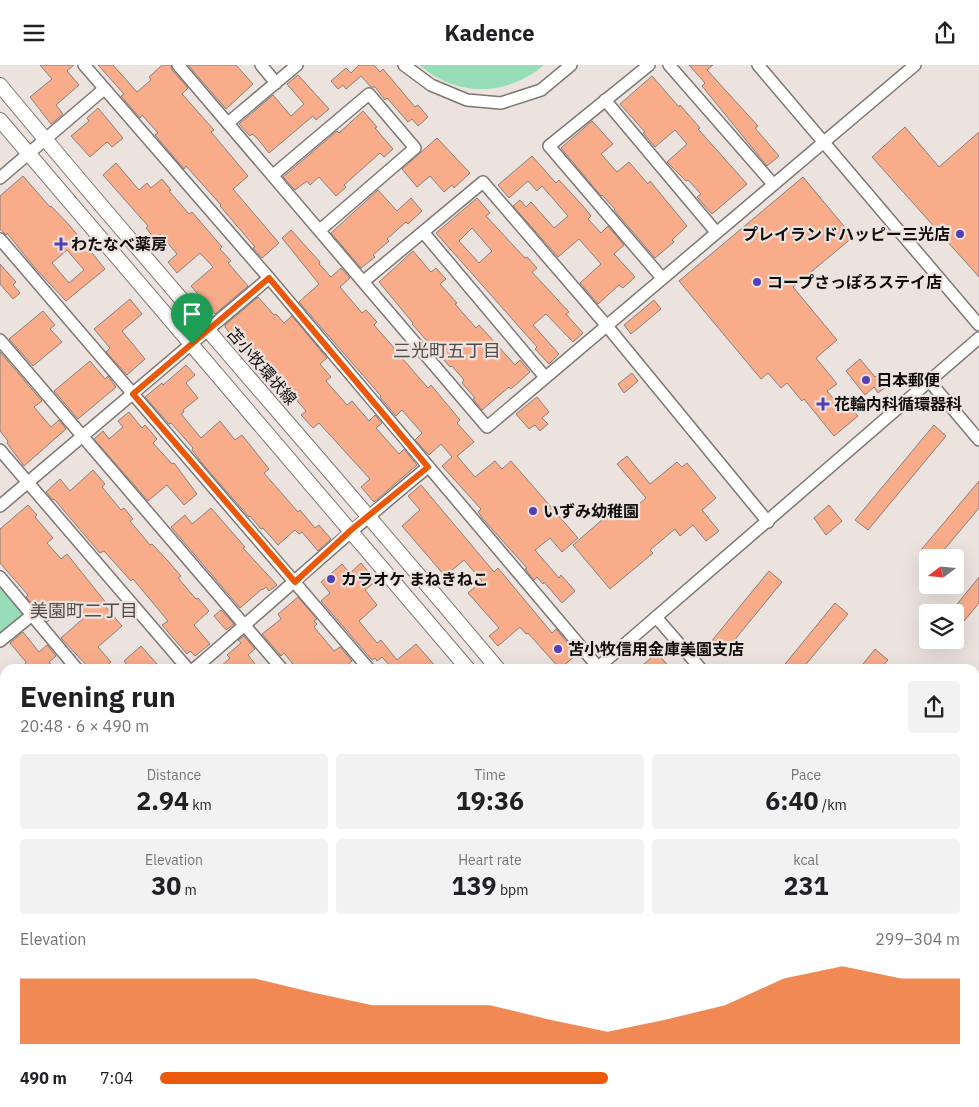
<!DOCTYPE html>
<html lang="en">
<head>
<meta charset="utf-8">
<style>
	:root { --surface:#fff; --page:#f2f2f2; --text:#202124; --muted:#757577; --accent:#ea580c }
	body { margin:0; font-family:"IBM Plex Sans","Noto Sans JP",sans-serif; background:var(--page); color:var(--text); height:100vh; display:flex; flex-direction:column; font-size:19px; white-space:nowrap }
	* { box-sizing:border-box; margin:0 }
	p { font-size:16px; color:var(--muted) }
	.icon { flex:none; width:28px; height:28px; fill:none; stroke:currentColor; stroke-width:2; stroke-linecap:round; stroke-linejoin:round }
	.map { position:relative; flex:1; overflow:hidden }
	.drawer { position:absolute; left:0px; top:599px; width:980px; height:444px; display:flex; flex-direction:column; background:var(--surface); border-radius:15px 15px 0 0; box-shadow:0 5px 20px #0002 }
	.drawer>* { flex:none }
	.needle { width:32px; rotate:254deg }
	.tools { position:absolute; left:919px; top:484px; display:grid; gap:10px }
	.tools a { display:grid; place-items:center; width:45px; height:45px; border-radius:5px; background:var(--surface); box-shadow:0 5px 20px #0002; font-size:25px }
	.pin { position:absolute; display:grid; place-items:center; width:42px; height:42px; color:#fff; margin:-51px -21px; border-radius:50% 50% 50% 0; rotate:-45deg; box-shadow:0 0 5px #0007 }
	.pin .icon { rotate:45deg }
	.round { display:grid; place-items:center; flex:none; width:52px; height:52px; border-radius:5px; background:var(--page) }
	.summary { display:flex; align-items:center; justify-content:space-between; height:85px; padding:0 20px }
	h1 { font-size:28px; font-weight:700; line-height:38px }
	.figures { display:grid; grid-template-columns:repeat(3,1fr); gap:8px; height:85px; padding:5px 20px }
	.figures div { display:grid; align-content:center; border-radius:5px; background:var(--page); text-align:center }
	.figures b { font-size:25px; font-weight:700 }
	.figures small { font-size:14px; font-weight:400 }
	.figures p { font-size:14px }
	.chart { height:140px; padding:10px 20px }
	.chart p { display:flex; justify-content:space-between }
	.chart svg { width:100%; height:90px; margin-top:5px; fill:var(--accent); opacity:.7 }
	ul { padding:0 20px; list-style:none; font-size:16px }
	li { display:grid; grid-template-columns:80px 60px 1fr; align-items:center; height:38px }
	li i { height:12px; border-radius:6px; background:var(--accent) }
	header { display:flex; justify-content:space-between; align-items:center; height:65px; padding:0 20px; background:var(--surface); font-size:22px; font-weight:700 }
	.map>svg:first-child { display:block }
</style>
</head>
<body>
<header><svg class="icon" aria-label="menu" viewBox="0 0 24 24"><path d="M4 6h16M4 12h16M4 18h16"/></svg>Kadence<svg class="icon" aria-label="share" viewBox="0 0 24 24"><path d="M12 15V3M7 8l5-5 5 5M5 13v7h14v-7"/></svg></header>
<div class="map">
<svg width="979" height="1042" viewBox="0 0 979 1042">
	<rect width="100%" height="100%" fill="#ece3df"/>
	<g fill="#97ddb7">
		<path d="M419,0H544C513,26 474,32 438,13C431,10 425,4 419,0Z"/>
		<path d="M0,512L32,550L0,576Z"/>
	</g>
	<g fill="#f9ac8a" stroke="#88807c" fill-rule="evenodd">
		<path d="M40,0H74L67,6L79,20L56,40L63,49L51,59L30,32L52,14Z"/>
		<path d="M98,0H113L137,27L151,15L149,12L162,0H171L172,5L188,23L182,29L214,65L211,67L248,111L233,124L279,178L262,193L253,183L255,182L220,141L221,140L186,101L184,104L155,70L158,68L142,50L140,53L121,31L124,29Z"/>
		<path d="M188,0H236L253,19L226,44Z"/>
		<path d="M359,0H374L380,7L383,4L415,42L418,40L428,52L418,61L412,54L408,57L387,33L385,35L375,22H371L361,11L346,24L343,20L338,24L331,16L346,3L351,8Z"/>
		<path d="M689,0H713L707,5L758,61L755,63L779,91L767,101L702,21L705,18Z"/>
		<path d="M298,10L329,44L316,55L313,51L269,88L257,73L252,69L250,71L239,59L273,30L291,51L304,39L287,19Z"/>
		<path d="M652,11L679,42L680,40L700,63L698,64L747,119L712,149L697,132L701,129L688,115L686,116L667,97L687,79L675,65L655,82L643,68L645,67L620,39Z"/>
		<path d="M98,43L123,73L112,82L107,77L90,92L71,71L89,56L87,53Z"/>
		<path d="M363,46L377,62L375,63L393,84L384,92L380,88L344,120L346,122L336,131L319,112L310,120L307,116L295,125L283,112L337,66L339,68Z"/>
		<path d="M592,56L613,79L601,89L617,107L629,97L648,119L650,116L687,161L672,175L674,177L655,193L614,145L615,144L602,130L601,131L561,83Z"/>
		<path d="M905,62L939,102L979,67V212L872,92Z"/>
		<path d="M437,73L470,108L454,123L452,120L444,127L430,111L417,122L402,104Z"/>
		<path d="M532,91L556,118L559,115L583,141L591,151L588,154L601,168L608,161L624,180L614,189L635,212L623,223L619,220L598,239L580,218L601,199L579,174L558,192L513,141L520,135L526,142L531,137L554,163L568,151L542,121L537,126L528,116L509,133L498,120Z"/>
		<path d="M116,98L139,125L147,118L151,123L162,114L171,125L169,126L189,149L192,147L222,182L220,184L231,196L228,198L248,221L215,249L191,221L213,202L200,188L177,208L168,197L177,189L160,169L155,174L146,163L148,161L103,110Z"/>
		<path d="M23,111L50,142L51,141L70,161L105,204L66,236L35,203L7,168L6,170L0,164V131ZM67,185L84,205L69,218L52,198Z"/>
		<path d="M803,112L853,172L793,222L837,275L816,293L837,319L827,326L844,346L849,341L858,351L834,371L804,334L802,336L787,318L781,323L768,308L761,314L679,216Z"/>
		<path d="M378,125L397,146L411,133L422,146L408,159L406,157L387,174L389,176L373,190L375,192L361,203L331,168Z"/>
		<path d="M477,133L490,148L486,151L525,193L527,192L537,203L532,207L569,247L566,249L583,268L573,277L546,249L533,260L559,289L549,299L535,284L537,282L436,168ZM472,163L492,186L479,198L459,176Z"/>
		<path d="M291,165L320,197L319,199L331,212L341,203L350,213L340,222L362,248L366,245L377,257L374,260L395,284L397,282L404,291L402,293L428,323L431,320L460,355L457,358L474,377L457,391L475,412L495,396L502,404L511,396L578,473L562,487L550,473L535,485L559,513L561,510L575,526L562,538L544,517L543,519L537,512L534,515L525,504L527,503L483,454L478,447L481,444L442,401L452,392L441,379L429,390L415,375L422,368L402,345L396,351L380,332L381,331L299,237L319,219L282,173Z"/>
		<path d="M413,186L431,207L436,203L446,214L440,219L457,238L455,239L476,263L479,260L515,300L520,295L530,307L511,324L509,322L482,345L473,334L475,333L462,318L464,315L452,301L450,302L412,259L413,258L379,217Z"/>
		<path d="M0,199L16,217L13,220L20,228L13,234L0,219Z"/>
		<path d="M258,232L274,250L276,249L284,258L292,251L327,293L320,299L331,312L326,316L347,340L352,336L369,356L375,350L382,358L376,363L399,389L404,384L417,400L374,437L361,422L370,414L319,358L313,363L301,350L306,346L280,316L277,318L251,288L248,290L225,262V260Z"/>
		<path d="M130,234L142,249L122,266L145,294L127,310L106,287L110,283L94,264Z"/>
		<path d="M654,235L661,244L631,269L624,260Z"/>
		<path d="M43,246L55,260L50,264L62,277L33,301L9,274Z"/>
		<path d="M0,287L42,336L34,342L51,362L59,355L66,364L24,401L7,378L8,376L0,366Z"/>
		<path d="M860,294L875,312L879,309L888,320L878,328L874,322L865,330L846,306Z"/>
		<path d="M90,296L105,314L108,311L116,322L78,354L54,326Z"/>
		<path d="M186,300L195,310L186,318L198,333L183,345L184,347L181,349L201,373L220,356L235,375L242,370L269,404L264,408L284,431L298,447L300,445L315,463L319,460L331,474L318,486L302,467L299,469L295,465L278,480L263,463L261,464L250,451L249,452L206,403L192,385L193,383L171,358L169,359L145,332L162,318L163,320Z"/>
		<path d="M632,308L638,316L624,328L618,319Z"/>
		<path d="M537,332L549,347L542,353L548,359L540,366L535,360L529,364L516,349Z"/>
		<path d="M129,347L142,363L145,360L157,374L153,378L172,399L174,398L197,429L184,440L167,420L148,436L94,374L103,366L109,374L123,362L118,356Z"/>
		<path d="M934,360L946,371L868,465L855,455Z"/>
		<path d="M627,391L650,419L677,397L682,402L687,398L716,433L702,445L719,466L706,476L693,460L680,471L675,464L650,485L653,488L610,524L573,480L610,448L615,454L620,449L623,453L646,433L617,399Z"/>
		<path d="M93,405L105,419L102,422L121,445L124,443L133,454L130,456L150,480L152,479L167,495L181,511L178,513L196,534L198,533L209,546L194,560L210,579L195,591L190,586L187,589L162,560L168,556L133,514L131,516L104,486L100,488L54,434L53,435L46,427L60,414L70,426Z"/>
		<path d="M979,416V443L938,492H930L921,485Z"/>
		<path d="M421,420L494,507L498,503L552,568L556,564L577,589L560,604L528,568L526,569L520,562L498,581L489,571L499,563L468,528L482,516L464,495L445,511L402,461L420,445L408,431Z"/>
		<path d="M28,440L37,450L35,452L53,473L47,478L61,494L67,489L107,539L105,541L122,561L98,582L111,597L103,604H90L61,573L86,551L72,535L47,557L26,532L28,530L0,498V464Z"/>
		<path d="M829,440L842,456L826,470L814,453Z"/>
		<path d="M211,443L245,482L243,483L277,520L269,526L266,522L262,525V524L240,543L171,462L185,450L192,459Z"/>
		<path d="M361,498L376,516L365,525L377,540L359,556L377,578L381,575L397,595L416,579L438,604H387L390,601L382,592L377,596L375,593L372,595L321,536L330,528L321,517L342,499L350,508Z"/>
		<path d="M769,506L782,517L723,589L710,578Z"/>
		<path d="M979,512V538L955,567V548H950Z"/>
		<path d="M298,532L317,554L314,556L317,559L314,562L334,586L340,582L352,596L343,604H297L284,588L281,591L262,569L281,554L278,549Z"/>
		<path d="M835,538L848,549L802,604H781Z"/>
		<path d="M221,545L234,559L226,565L214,551Z"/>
		<path d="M23,567L39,587L47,580L56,591L49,597L55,604H29L25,599L26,597L10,578Z"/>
		<path d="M244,571L255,584L248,590L259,604H218L230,593L227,590L241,578L238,575Z"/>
		<path d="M141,581L157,599L152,604H130L124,596Z"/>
		<path d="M875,584L888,595L880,604H859Z"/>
		<path d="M657,588L671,604H638Z"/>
	</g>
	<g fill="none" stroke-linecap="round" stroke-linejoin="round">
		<defs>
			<g id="minor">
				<path d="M84,0L269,213L598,602"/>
				<path d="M178,0L487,362L915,0"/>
				<path d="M261,0L276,18"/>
				<path d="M404,0L431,20L467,35L501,38L541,25L571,0"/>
				<path d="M649,0L549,81L662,213"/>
				<path d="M669,0L773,119"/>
				<path d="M758,0L979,260"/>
				<path d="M605,35L716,167"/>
				<path d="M228,58L297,0"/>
				<path d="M273,110L369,29L415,83L320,165"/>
				<path d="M0,113L104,24"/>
				<path d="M423,167L545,312"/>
				<path d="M0,174L369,604"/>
				<path d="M364,216L483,117L607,261L768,457"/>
				<path d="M0,275L282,604"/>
				<path d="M930,317L979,375"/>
				<path d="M0,385L188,604"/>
				<path d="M0,441L269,213"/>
				<path d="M0,512L77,604"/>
				<path d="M656,552L701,604"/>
				<path d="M0,576L32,550"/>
				<path d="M194,604C272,537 348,467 428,402"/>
				<path d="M596,604L979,273"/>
				<path d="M0,636L5,642"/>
				<path d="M975,652L979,648"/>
				<path d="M0,763L5,769"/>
				<path d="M975,850L979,855"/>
				<path d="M0,896L5,902"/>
				<path d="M975,927L979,931"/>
				<path d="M975,1015L979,1011"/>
				<path d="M0,1031L5,1037"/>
				<path d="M209,1038L213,1042"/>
				<path d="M338,1038L342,1042"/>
				<path d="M448,1038L452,1042"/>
				<path d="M560,1038L564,1042"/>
				<path d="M654,1038L658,1042"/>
				<path d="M740,1038L744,1042"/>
				<path d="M964,1038L968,1042"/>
				<path d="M72,1042L78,1038"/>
				<path d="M100,1042L105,1038"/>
				<path d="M521,1042L526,1038"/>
				<path d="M943,1042L948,1038"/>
			</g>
			<g id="major">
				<path d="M0,20C163,217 334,408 498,604"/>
				<path d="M0,55L468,604"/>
				<path d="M844,1038L848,1042"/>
				<path d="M869,1038L873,1042"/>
			</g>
		</defs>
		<use href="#minor" stroke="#7f7774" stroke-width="14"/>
		<use href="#major" stroke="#7f7774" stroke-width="16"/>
		<use href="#minor" stroke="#fff" stroke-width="11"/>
		<use href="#major" stroke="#fff" stroke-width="14"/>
	</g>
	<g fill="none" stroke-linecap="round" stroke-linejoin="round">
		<defs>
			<path id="route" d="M269,213L428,402L351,465L295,517L133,329Z"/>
		</defs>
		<use href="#route" stroke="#fff" stroke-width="10"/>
		<use href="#route" stroke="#ea580c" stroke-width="6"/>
	</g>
	<g fill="#533eb5" stroke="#ece3df" stroke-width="2">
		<circle cx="960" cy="169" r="5"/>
		<path d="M58.5 171.5h5v5h5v5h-5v5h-5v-5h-5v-5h5z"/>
		<circle cx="757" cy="217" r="5"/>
		<circle cx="866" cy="315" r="5"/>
		<path d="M820.5 331.5h5v5h5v5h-5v5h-5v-5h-5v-5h5z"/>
		<circle cx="533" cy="446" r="5"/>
		<circle cx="331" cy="514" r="5"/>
		<circle cx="558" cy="584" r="5"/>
	</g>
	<g text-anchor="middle" stroke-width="4.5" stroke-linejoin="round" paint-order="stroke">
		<g font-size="16" font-weight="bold" fill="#0f0c0b" stroke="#ece3df" text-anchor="start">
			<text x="950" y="175" text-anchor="end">プレイランドハッピー三光店</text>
			<text x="71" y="185">わたなべ薬房</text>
			<text x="767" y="223">コープさっぽろステイ店</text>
			<text x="876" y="321">日本郵便</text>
			<text x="834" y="345">花輪内科循環器科</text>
			<text x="543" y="452">いずみ幼稚園</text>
			<text x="341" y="520">カラオケ まねきねこ</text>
			<text x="568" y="590">苫小牧信用金庫美園支店</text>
		</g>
		<g font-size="16" fill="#0f0c0b" stroke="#ece3df">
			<text transform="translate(262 301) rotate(49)" y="6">苫小牧環状線</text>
		</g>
		<g font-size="18" fill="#534c49" stroke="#ece3df">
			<text x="447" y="292">三光町五丁目</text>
			<text x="84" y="552">美園町二丁目</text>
		</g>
	</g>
</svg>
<div class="tools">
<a><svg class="needle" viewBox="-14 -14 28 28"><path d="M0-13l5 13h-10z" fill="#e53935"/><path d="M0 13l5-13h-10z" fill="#757577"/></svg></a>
<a><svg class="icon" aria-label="layers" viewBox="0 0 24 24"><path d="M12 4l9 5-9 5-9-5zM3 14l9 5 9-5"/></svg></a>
</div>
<div class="pin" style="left:192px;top:279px;background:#1e9e55"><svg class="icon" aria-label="arrive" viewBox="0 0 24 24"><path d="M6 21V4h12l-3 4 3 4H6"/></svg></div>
<section class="drawer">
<div class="summary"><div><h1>Evening run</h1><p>20:48 · 6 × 490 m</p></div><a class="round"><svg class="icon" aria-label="share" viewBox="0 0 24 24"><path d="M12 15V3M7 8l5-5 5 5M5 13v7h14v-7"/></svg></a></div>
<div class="figures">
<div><p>Distance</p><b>2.94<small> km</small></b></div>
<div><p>Time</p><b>19:36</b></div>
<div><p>Pace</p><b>6:40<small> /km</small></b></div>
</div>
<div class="figures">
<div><p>Elevation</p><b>30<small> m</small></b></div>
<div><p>Heart rate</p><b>139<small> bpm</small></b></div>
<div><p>kcal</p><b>231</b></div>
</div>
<div class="chart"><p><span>Elevation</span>299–304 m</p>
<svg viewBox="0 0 160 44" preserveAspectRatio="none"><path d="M0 44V12L10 12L20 12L30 12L40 12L50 19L60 25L70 25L80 25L90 32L100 38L110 32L120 25L130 12L140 6L150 12L160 12V44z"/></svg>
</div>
<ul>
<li><b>490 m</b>7:04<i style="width:56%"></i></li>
</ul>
</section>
</div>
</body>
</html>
